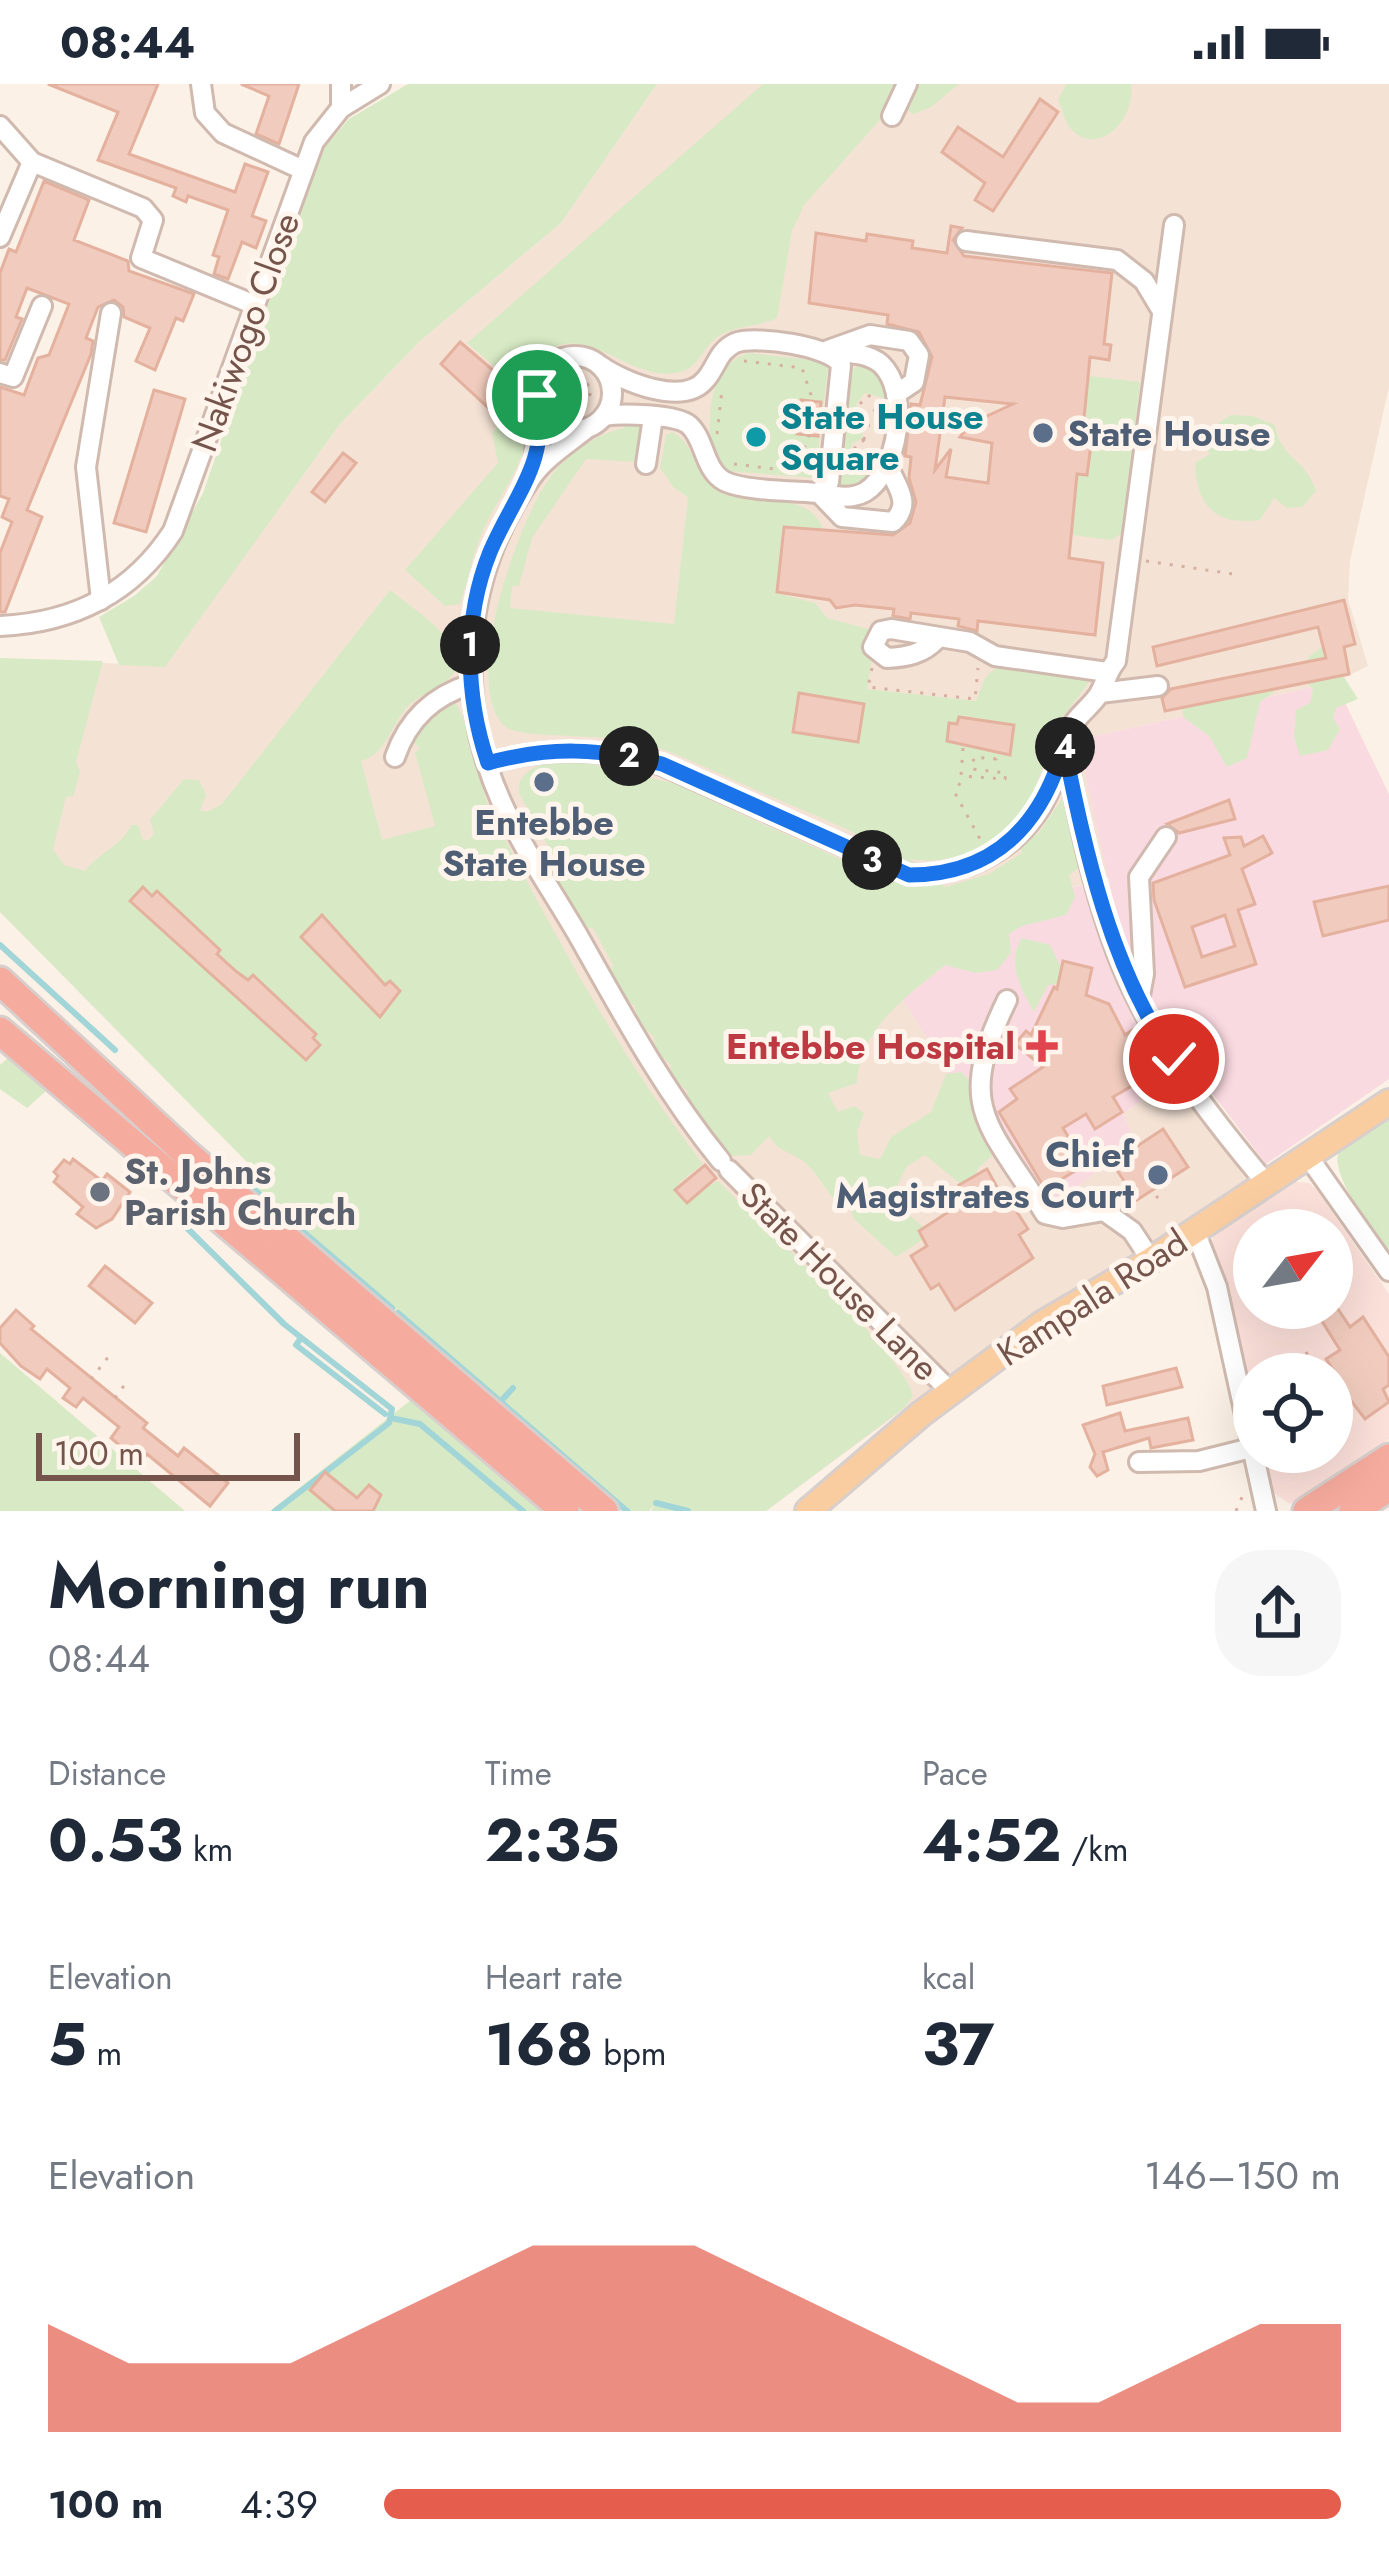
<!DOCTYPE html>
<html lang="en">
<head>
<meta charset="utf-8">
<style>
	:root { --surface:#fff; --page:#f6f6f7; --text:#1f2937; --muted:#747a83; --accent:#e45d4d }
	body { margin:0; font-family:Jost,sans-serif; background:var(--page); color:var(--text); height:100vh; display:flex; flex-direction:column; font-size:45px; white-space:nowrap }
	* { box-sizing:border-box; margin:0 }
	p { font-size:39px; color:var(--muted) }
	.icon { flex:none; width:66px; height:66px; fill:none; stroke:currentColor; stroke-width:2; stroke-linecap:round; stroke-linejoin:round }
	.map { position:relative; height:1427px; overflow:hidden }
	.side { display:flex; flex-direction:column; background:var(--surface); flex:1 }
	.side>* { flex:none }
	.needle { width:78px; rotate:59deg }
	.buttons { position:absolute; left:1233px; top:1125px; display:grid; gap:24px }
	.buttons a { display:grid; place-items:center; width:120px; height:120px; border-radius:50%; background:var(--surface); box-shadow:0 12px 48px #0002; font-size:60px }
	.scale { position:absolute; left:36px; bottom:30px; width:264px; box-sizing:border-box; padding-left:12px; border:6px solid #75554b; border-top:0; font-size:33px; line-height:42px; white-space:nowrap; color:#75554b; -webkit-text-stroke:9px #fff5ed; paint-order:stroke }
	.pin { position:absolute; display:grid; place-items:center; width:102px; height:102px; color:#fff; margin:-51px; border:6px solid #fff; border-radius:50%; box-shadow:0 3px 12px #0007 }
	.km { position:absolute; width:60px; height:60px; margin:-30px; border-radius:50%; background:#222; color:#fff; font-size:33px; line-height:60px; text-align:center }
	.round { display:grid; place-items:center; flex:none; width:126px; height:126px; border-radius:48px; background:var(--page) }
	.summary { display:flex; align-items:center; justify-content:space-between; height:204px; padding:0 48px }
	h1 { font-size:66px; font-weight:700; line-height:90px }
	.figures { display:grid; grid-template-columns:repeat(3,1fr); gap:18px; height:204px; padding:12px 48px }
	.figures div { display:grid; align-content:center }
	.figures b { font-size:60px; font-weight:700 }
	.figures small { font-size:33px; font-weight:400 }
	.figures p { font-size:33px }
	.chart { height:336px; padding:24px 48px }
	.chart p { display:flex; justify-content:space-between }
	.chart svg { width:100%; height:216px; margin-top:12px; fill:var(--accent); opacity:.7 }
	ul { padding:0 48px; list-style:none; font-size:39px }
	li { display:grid; grid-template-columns:192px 144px 1fr; align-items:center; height:90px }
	li i { height:30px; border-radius:15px; background:var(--accent) }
	.status { display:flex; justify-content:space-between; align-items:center; height:84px; padding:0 60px; background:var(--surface); direction:ltr }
	.status svg { height:33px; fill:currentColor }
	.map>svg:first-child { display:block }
</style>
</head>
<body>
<div class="status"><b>08:44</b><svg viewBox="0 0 49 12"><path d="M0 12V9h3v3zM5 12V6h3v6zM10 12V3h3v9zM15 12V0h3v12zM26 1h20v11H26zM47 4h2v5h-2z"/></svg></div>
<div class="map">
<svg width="1389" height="1427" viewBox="0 0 1389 1427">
	<rect width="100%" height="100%" fill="#fcf1e6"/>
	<path fill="#f4e2d5" d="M657,0H1389V303L1350,477L1348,515L1368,582L1335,598L1078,656L1110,793L1066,805L1037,1132L1134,1059L1123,1029L1173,998L1247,1096L953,1289L766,1427H662L252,1083L0,828V574L165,582L340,340L420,257L561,139Z"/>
	<path fill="#fce0da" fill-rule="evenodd" d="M1286,1097L1309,1099L1316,1105L1389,1210V1355L1290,1420L1274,1409L1263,1368H1332V1290H1254V1332L1210,1162L1218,1141ZM1254,1146H1332V1224H1254Z"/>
	<g fill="#fadae1">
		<path d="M1335,598L1389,710V995L1266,1080L1173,958L1136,889L1112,811L1078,656Z"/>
		<path d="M1082,801L1120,901L1173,998L1123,1029L1135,1058L1037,1133L903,915L967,864L1067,805Z"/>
	</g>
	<g fill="#d8eac5">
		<path d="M408,0H657L561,139L420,257L340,340L165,583L119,581L99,533L134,512L157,492L203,409L320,69L349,35Z"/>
		<path d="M763,0H959L931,23L914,30L905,25L886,29L804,121L792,147L777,234C759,243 732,241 716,254C700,267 699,285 676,289C629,297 588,238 545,268C532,277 529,294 518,302L467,259Z"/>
		<path d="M1066,0H1131C1136,39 1095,74 1070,44C1065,38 1062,24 1058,16Z"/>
		<path d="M749,269L821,277L828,282L815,394L726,387L711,367C707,330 709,280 749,269Z"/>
		<path d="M864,279L879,288L887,315L865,309L856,320L863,337L843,334L849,287Z"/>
		<path d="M1089,292L1140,298L1123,449L1111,456L1072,451L1075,412L1032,383L1087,391L1092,345L1037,338L1040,322L1085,326Z"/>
		<path d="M521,311C542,370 500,402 480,454C471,476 468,498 460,520L445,522L405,486L498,379L492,349Z"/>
		<path d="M1231,331L1252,332L1275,341C1281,376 1306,374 1316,407L1302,423L1287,424L1274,414L1260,436C1216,442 1196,422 1195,379L1210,370L1204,359L1211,344Z"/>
		<path d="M626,338L639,343L636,378L586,375L532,454L519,502H512L510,524L674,540L688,413L674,404L660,384L666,351L672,348C699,361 692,398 724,410C756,422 809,406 823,445L782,443L776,509L815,519L827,534L872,546L866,565L872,574L867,605L976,617C979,610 983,596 988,591C1010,568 1065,586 1090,596C1082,610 1067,624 1059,641C1046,666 1041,695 1028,719C1005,761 954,783 910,775L945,803L989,790L1022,769L1018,761L1025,752L1038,750L1062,715L1078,754L1080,783L1069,791L1075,813L1066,831L1022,842L1009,850L1011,869L997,886L976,889L945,881C906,913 860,944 857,999L828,1009L838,1028L854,1022L864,1029L857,1047L860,1071L880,1075L891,1053L931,1028L946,990L961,988L976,1002L995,1069L978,1084L973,1098L963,1102L925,1071L907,1082L894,1108L907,1129L931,1150L896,1173L853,1134L850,1117L840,1121C824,1107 818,1087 800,1075C786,1066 778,1067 769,1052L751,1071L715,1073L694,1042L696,1024L687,1017V1007L670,990L671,981L655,967L654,953L636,937L635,922L611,905L608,891L613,881L593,844L577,843L555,796L562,788L519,709C517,688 538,680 556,677L558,672L591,674L594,681L673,699L873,790L898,772C856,747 805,727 758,707C719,690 681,670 640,658C609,650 520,655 506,643C458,604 520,427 555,387C571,368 599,349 624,344Z"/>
		<path d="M842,343L863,345L862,354L851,361L854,374L866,377L873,370H882L880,382L857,405L844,404L837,396Z"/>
		<path d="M390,506C409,522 473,561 454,589C444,603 421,609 408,622C391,640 387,670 361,677L382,756L435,742L415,668L420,665L410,654L454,617C470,637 477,699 492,730C553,849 620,973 703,1080L679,1099L676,1110L682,1116L718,1097C756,1135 906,1272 913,1312L904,1324L766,1427H651L654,1421L649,1427H629L502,1317L508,1309L500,1316L240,1092L249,1080L0,828V574L103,577L76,678L80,688L73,712L66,713L53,765L64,781L85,787C99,768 122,762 131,741H138L143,757L150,755L154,749L150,736L184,695L199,696L206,711L200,726L207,728L222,720Z"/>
		<path d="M1324,562L1358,615L1336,624L1333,634L1340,645L1328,666L1300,672L1294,653L1296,626L1310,619L1313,605L1303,595L1309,572Z"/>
		<path d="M1283,601L1260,618L1247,674L1227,683L1209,652L1183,633L1182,612Z"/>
		<path d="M1022,854L1050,861L1073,908L1058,900L1048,901L1034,928C1021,906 1006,877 1022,854Z"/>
		<path d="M8,974L44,1001L45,1008L27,1024L0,1005V981Z"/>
		<path d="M1389,1031V1167C1374,1146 1326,1089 1340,1064C1348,1049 1375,1039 1389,1031Z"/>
		<path d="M0,1269L185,1427H0Z"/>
		<path d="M416,1312L550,1427H270Z"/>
	</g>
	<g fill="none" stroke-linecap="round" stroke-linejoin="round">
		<g stroke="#a1d5d7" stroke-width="6">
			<path d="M0,861L115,966"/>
			<path d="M236,1090L392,1224"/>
			<path d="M186,1143L284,1240L392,1325L389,1339L275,1427"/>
			<path d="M398,1229L627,1427"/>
			<path d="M301,1254L296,1261L385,1330"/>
			<path d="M501,1317L513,1304"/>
			<path d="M391,1334L420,1340L523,1427"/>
			<path d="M656,1419L688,1427"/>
		</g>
	</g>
	<g fill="#f1ccbe" stroke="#e4b19f" stroke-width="3" fill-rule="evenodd">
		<path d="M48,0H158L129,70L235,108L245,80L268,88L252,132L266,137L256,164L242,158L228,195L214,190L219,173L213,171L228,126L188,112L186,118L173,112L176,104L98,76L118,28Z"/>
		<path d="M241,0H299L279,60L256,50L269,12Z"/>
		<path d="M1040,15L1058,28L993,127L975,116L985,99L942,68L958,43L1003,73Z"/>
		<path d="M44,97L89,116L74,156L128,177L129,187L194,210L183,237L176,234L155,286L136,277L150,244L124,233L123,223L114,216L98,223L86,254L93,257L91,270L27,426L42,433L5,528H0V469L12,438L2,433L9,415L0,412V303L24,311L38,274L49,271L69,220L27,204L16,233L22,235L5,276H0V189L9,165L16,168Z"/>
		<path d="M951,142L962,144L953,156L964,172L1112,189L1104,260L1111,261L1109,276L1090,273L1083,344L1093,346L1087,391L1077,390L1069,474L1103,479L1095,551L978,537L977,547L958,542L959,535L911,529L910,535L893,532L894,525L855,521L836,524L830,516L777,508L784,443L893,451L910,439L916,418L909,394L911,373L905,372L911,320L920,321L932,273L919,248L887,240L888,231L809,219L816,149L866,157L867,150L913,157L912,164L947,169ZM945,313L1013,320L970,340L960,353L992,359L988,399L946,393L951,365L935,386Z"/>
		<path d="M460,258L515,305L495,330L441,280Z"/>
		<path d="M154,306L185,315L146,448L114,439Z"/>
		<path d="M801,316L821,318L818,352L797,350Z"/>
		<path d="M343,369L356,379L325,418L312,408Z"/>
		<path d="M1344,516L1355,560L1344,563L1349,590L1165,627L1162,614L1171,605L1326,574L1318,543L1157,582L1153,563Z"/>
		<path d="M799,609L864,620L858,658L793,648Z"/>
		<path d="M959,633L1014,641L1010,671L947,657L949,639L957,640Z"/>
		<path d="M1229,716L1235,735L1179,749L1167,740Z"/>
		<path d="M1263,752L1272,769L1242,785L1255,820L1238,826L1256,880L1185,903L1154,816L1153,799L1230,771L1224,754L1241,753L1244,762ZM1225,831L1235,862L1202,873L1192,843Z"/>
		<path d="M1389,802V836L1323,852L1314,818Z"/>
		<path d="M143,803L152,812L157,807L220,866L217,870L237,888L248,896L253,891L316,950L313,954L320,961L306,976L130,817Z"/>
		<path d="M322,831L385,901L390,897L400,907L380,933L301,853Z"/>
		<path d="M1063,877L1092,884L1086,911L1109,920L1125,951L1137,943L1155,974L1129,991L1135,1000L1113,1013L1122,1028L1095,1045L1086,1030L1063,1044L1085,1081L1045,1105L999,1028L1017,1015L1010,1005L1043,983L1015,960L1026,947L1031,951L1054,903L1057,905Z"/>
		<path d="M1163,1045L1188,1083L1137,1116L1112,1079Z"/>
		<path d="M73,1075L102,1097L107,1090L130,1108L112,1135L96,1144L77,1130L83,1123L54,1098L58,1092L54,1088L64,1076L70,1080Z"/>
		<path d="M705,1081L716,1094L687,1119L675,1106Z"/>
		<path d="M987,1085L1009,1125L1013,1122L1028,1145L1019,1151L1033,1174L955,1226L939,1200L931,1205L911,1172L927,1162L919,1147L967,1116L959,1101Z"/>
		<path d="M105,1182L152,1219L135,1239L89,1202Z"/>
		<path d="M1336,1222L1350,1243L1363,1233L1389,1273V1301L1383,1305L1389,1318L1365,1335L1339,1301L1342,1299L1326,1275L1340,1266L1320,1234Z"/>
		<path d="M16,1226L34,1242L31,1245L147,1339L143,1344L178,1372L184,1364L228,1399L210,1422L147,1370L140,1379L111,1354L119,1343L83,1314L76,1323L63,1314L70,1304L47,1285L40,1295L21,1282L0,1259V1244Z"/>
		<path d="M1176,1284L1182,1303L1107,1321L1103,1302Z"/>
		<path d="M1120,1329L1125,1347L1188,1334L1193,1356L1151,1364L1149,1354L1103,1368L1108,1386L1097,1392L1090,1383L1095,1370L1083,1341Z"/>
		<path d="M325,1388L357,1414L369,1401L381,1411L373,1427H335L310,1406Z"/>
	</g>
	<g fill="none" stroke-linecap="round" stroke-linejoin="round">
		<defs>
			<g id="minor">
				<path d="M201,0L205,29L223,49L303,86"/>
				<path d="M341,0V24"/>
				<path d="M892,32L907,0"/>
				<path d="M0,42L32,78L143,124L153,136L141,174L255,221"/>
				<path d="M0,153L32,78"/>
				<path d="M966,157L1117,176L1144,197L1162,227"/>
				<path d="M828,266L870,251L909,257L919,271L914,298L896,310"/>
				<circle cx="575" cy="309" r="37"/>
				<path d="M601,282C624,298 684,323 706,295C717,282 718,267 735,259C755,251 832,262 841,281L829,398L819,409C795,407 743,407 724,397C704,386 705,355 689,341C676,330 620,329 604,332"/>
				<path d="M0,289L13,293L42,222"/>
				<path d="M585,346C567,360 544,375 531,394C464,492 453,609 501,717C522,764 553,808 579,853C623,931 664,1007 721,1077"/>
				<path d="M646,380L653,333"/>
				<path d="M533,391L539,324"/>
				<path d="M819,409C835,412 850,416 865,408C898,388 911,308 881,280C867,268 846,269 827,267"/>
				<path d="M819,409L842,433L893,438C913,419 896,402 888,382"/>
				<path d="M101,516L86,383L111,229"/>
				<path d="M0,542C73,539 133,509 173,447L314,58L341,24L380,0"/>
				<path d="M937,555C923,570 907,573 887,574L873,563L881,547L891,545L970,558L995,572L1107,588"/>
				<path d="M1100,609L1158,602"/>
				<path d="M1065,664C1079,739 1096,823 1127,894C1160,968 1214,1037 1266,1099"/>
				<path d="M395,673C408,635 433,612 471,600"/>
				<path d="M488,679C549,662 600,664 662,681L909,791C978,791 1033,757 1056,690C1062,675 1063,659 1070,645C1077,631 1091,623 1099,610C1106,598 1107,588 1116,577L1174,141"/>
				<path d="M1007,916C954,1025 988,1038 1045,1130L1063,1134L1104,1127L1132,1147L1151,1176"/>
				<path d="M1139,917L1144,890L1139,793L1166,753"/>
				<path d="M1307,1071L1389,1187"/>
				<path d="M729,1086L951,1308"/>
				<path d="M1195,1147L1217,1203L1266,1427"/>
				<path d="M1139,1378L1199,1377L1251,1364"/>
			</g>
			<path id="major" d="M808,1427L921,1330L1042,1240L1151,1176L1389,1018"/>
			<g id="highway">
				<path d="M0,897L188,1071L604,1427"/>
				<path d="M0,947L565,1427"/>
				<path d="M1307,1427L1389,1374"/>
				<path d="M1353,1427L1389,1403"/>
			</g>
		</defs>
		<use href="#minor" stroke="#d0baaf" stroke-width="24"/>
		<use href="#major" stroke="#d8cfcd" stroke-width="30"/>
		<use href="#highway" stroke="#d8cfcd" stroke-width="33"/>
		<g stroke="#d6afa1" stroke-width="3" stroke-dasharray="3 9" stroke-linecap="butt">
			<path d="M744,277L802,284L813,317"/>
			<circle cx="573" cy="309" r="17"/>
			<path d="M876,326L865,330L859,321L868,311L877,318"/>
			<path d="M793,333L799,334"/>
			<path d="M855,340L874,342"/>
			<path d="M717,350L722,306"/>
			<path d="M864,356L868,332"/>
			<path d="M871,370L859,374L853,366L862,356L871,362"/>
			<path d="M734,380L791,387C792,372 807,367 809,351"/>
			<path d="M1146,477L1233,490"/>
			<path d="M872,584L868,603L975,615L978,584"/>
			<path d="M963,664L961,692L1005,695L1006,689L972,685L974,673L996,675V669"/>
			<path d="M960,699L955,709L980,755"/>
			<path d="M1156,1114L1165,1106"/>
			<path d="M1306,1268L1311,1277"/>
			<path d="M91,1295L109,1272"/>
			<path d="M115,1314L128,1296"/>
			<path d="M1236,1427L1243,1411"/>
		</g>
		<use href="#minor" stroke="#fff" stroke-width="18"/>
		<use href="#major" stroke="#f9cda0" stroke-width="24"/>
		<use href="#highway" stroke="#f5ab9e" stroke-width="27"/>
	</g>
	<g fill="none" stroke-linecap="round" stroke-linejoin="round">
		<defs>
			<path id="route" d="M537,311C550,379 514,411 490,468C463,535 465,611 488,679C550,662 599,664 662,680L909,791C994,791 1042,741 1064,662C1086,770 1110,883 1174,975"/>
		</defs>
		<use href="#route" stroke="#fff" stroke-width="24"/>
		<use href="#route" stroke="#1a73e8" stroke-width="15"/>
	</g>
	<g fill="#5c6f8a" stroke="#fff5ed" stroke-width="4.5">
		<circle cx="1043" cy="349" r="12"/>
		<circle cx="544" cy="698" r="12"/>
		<circle cx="1158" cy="1091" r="12"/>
	</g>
	<circle fill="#0f9aa8" stroke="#fff5ed" stroke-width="4.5" cx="756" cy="353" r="12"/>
	<path fill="#e0444e" stroke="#fff5ed" stroke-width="4.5" d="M1036 944h12v12h12v12h-12v12h-12v-12h-12v-12h12z"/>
	<circle fill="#6b7280" stroke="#fff5ed" stroke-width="4.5" cx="100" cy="1108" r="12"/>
	<g text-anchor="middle" stroke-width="10" stroke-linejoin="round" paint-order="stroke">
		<g font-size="36" fill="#75554b" stroke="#fff5ed">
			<text transform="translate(245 248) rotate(-70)" y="13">Nakiwogo Close</text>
			<text transform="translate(840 1197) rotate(45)" y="13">State House Lane</text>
			<text transform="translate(1092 1213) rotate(-33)" y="13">Kampala Road</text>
		</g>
		<g font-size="36" font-weight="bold" fill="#0d838f" stroke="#fff5ed" text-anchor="start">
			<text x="780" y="345">State House<tspan x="780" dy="41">Square</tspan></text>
		</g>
		<g font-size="36" font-weight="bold" fill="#4e5e75" stroke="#fff5ed" text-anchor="start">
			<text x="1067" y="362">State House</text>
			<text x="544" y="751" text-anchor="middle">Entebbe<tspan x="544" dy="41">State House</tspan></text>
			<text x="1134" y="1083" text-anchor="end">Chief<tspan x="1134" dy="41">Magistrates Court</tspan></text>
		</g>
		<g font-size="36" font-weight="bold" fill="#be3a42" stroke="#fff5ed" text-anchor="end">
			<text x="1015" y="975">Entebbe Hospital</text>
		</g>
		<g font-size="36" font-weight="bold" fill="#5b616d" stroke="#fff5ed" text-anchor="start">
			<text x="124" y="1100">St. Johns<tspan x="124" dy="41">Parish Church</tspan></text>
		</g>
	</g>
</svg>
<div class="buttons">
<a><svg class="needle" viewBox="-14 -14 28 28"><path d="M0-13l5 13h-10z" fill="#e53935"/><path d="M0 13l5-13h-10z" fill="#747a83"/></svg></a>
<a><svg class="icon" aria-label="locate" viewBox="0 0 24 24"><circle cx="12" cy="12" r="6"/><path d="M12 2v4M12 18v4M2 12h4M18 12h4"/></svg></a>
</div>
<div class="scale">100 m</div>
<div class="pin" style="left:537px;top:311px;background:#1e9e55"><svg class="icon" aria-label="arrive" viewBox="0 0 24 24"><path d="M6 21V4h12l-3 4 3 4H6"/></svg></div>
<div class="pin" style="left:1174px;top:975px;background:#d93025"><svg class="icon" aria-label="check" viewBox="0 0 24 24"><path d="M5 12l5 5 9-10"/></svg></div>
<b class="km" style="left:470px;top:561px">1</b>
<b class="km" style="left:629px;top:672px">2</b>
<b class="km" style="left:872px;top:776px">3</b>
<b class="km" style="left:1065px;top:663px">4</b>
</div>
<section class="side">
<div class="summary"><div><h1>Morning run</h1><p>08:44</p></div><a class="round"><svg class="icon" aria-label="share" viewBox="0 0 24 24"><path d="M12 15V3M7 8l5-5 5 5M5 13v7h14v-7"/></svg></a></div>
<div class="figures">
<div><p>Distance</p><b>0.53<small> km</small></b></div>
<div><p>Time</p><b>2:35</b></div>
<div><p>Pace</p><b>4:52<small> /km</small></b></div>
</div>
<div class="figures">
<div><p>Elevation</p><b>5<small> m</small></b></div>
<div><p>Heart rate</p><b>168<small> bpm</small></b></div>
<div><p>kcal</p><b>37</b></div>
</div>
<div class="chart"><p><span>Elevation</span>146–150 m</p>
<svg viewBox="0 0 160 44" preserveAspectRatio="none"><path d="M0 44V22L10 30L20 30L30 30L40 22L50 14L60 6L70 6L80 6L90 14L100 22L110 30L120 38L130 38L140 30L150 22L160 22V44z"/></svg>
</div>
<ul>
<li><b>100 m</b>4:39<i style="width:100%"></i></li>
</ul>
</section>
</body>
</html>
